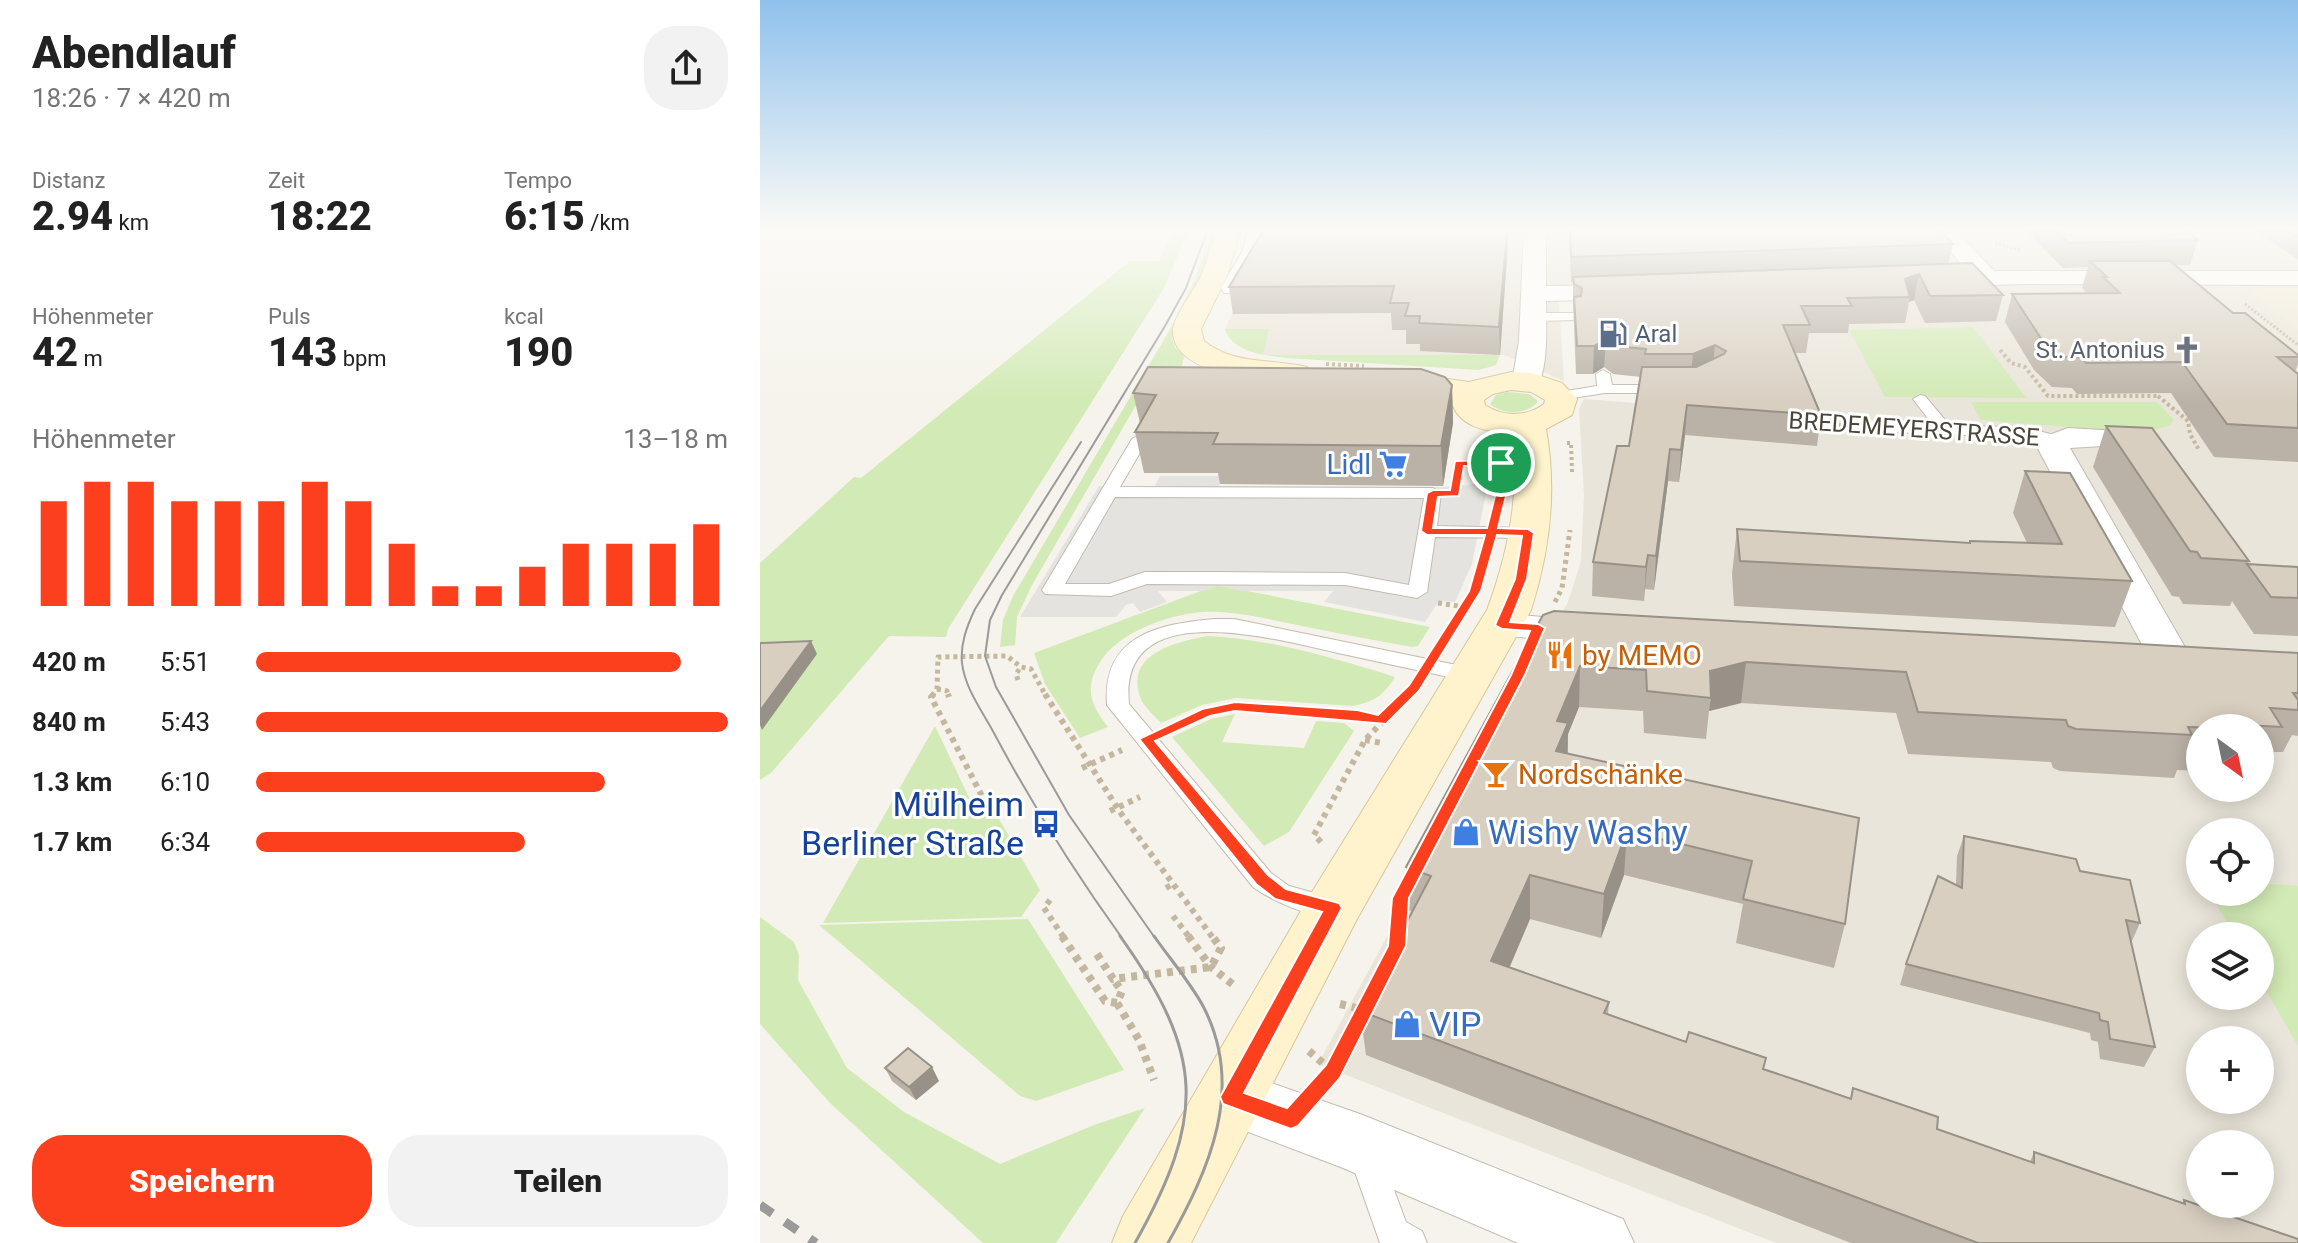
<!DOCTYPE html>
<html lang="de">
<head>
<meta charset="utf-8">
<style>
	:root { --surface:#fff; --page:#f2f2f2; --text:#222; --muted:#767676; --accent:#fc3f1d }
	body { margin:0; font-family:Roboto,sans-serif; background:var(--page); color:var(--text); height:100vh; display:flex; flex-direction:column; font-size:30px; white-space:nowrap }
	* { box-sizing:border-box; margin:0 }
	p { font-size:26px; color:var(--muted) }
	.icon { flex:none; width:44px; height:44px; fill:none; stroke:currentColor; stroke-width:2; stroke-linecap:round; stroke-linejoin:round }
	.map { position:relative; flex:1; overflow:hidden }
	.side { display:flex; flex-direction:column; background:var(--surface); width:760px }
	.side>* { flex:none }
	.needle { width:52px; rotate:147deg }
	.tools { position:absolute; left:1426px; top:714px; display:grid; gap:16px }
	.tools a { display:grid; place-items:center; width:88px; height:88px; border-radius:50%; background:var(--surface); box-shadow:0 4px 20px #0003; font-size:40px }
	.pin { position:absolute; display:grid; place-items:center; width:68px; height:68px; color:#fff; margin:-34px; border:4px solid #fff; border-radius:50%; box-shadow:0 2px 8px #0007 }
	.round { display:grid; place-items:center; flex:none; width:84px; height:84px; border-radius:32px; background:var(--page) }
	.overview { display:flex; align-items:center; justify-content:space-between; height:136px; padding:0 32px }
	h1 { font-size:44px; font-weight:800; line-height:60px }
	.stats { display:grid; grid-template-columns:repeat(3,1fr); gap:12px; height:136px; padding:8px 32px }
	.stats div { display:grid; align-content:center }
	.stats b { font-size:40px; font-weight:800 }
	.stats small { font-size:22px; font-weight:400 }
	.stats p { font-size:22px }
	.chart { height:224px; padding:16px 32px }
	.chart p { display:flex; justify-content:space-between }
	.chart svg { width:100%; height:144px; margin-top:8px; stroke:var(--accent); stroke-width:6 }
	.action { display:flex; gap:16px; margin-top:auto; padding:16px 32px }
	.action a { flex:1; height:92px; border-radius:32px; background:var(--accent); color:#fff; font-size:32px; font-weight:800; line-height:92px; text-align:center }
	.action a+a { background:var(--page); color:var(--text) }
	ul { padding:0 32px; list-style:none; font-size:26px }
	li { display:grid; grid-template-columns:128px 96px 1fr; align-items:center; height:60px }
	li i { height:20px; border-radius:10px; background:var(--accent) }
	main { display:flex; flex:1; min-height:0 }
	.map>svg:first-child { display:block }
</style>
</head>
<body>
<main>
<section class="side">
<div class="overview"><div><h1>Abendlauf</h1><p>18:26 · 7 × 420 m</p></div><a class="round"><svg class="icon" aria-label="share" viewBox="0 0 24 24"><path d="M12 15V3M7 8l5-5 5 5M5 13v7h14v-7"/></svg></a></div>
<div class="stats">
<div><p>Distanz</p><b>2.94<small> km</small></b></div>
<div><p>Zeit</p><b>18:22</b></div>
<div><p>Tempo</p><b>6:15<small> /km</small></b></div>
</div>
<div class="stats">
<div><p>Höhenmeter</p><b>42<small> m</small></b></div>
<div><p>Puls</p><b>143<small> bpm</small></b></div>
<div><p>kcal</p><b>190</b></div>
</div>
<div class="chart"><p><span>Höhenmeter</span>13–18 m</p>
<svg viewBox="0 0 160 44" preserveAspectRatio="none"><path d="M5 44V12M15 44V6M25 44V6M35 44V12M45 44V12M55 44V12M65 44V6M75 44V12M85 44V25M95 44V38M105 44V38M115 44V32M125 44V25M135 44V25M145 44V25M155 44V19"/></svg>
</div>
<ul>
<li><b>420 m</b>5:51<i style="width:90%"></i></li>
<li><b>840 m</b>5:43<i style="width:100%"></i></li>
<li><b>1.3 km</b>6:10<i style="width:74%"></i></li>
<li><b>1.7 km</b>6:34<i style="width:57%"></i></li>
</ul>
<div class="action"><a>Speichern</a><a>Teilen</a></div>
</section>
<div class="map">
<svg width="1538" height="1243" viewBox="0 0 1538 1243">
	<rect width="100%" height="100%" fill="#f6f3ec"/>
	<path fill="#eae5da" fill-rule="evenodd" d="M502,229H1538V1243H1016L558,1064L808,602L821,561L824,496L819,409L824,399L1044,416L993,295L799,300L804,381L744,355H502L508,330L465,329L486,283ZM1440,728H1500V788H1440ZM1440,832H1500V892H1440ZM1440,936H1500V996H1440ZM1440,1040H1500V1100H1440ZM1440,1144H1500V1204H1440Z"/>
	<path fill="#efe8d6" d="M1497,288H1538V330L1492,294Z"/>
	<g fill="#d2eab5">
		<path d="M414,229H429L404,288L188,629L186,637L129,636L11,773L0,780V563L94,477L101,478L370,261H399Z"/>
		<path d="M453,229H460L443,277L412,338L415,347L424,356L421,371L379,400L272,585L257,617L255,645L240,647L243,620L253,596L412,326L436,277Z"/>
		<path d="M1213,327L1266,398L1125,397L1089,330Z"/>
		<path d="M465,329H509L503,355H740L736,365L719,370L526,358C504,355 473,353 465,329Z"/>
		<path d="M748,392L769,394L777,400V403C764,415 744,415 730,404L736,395Z"/>
		<path d="M1211,402H1397L1414,420L1410,425L1386,433L1221,420Z"/>
		<path d="M457,585L670,627L658,646L652,647C612,640 572,632 532,624C502,618 472,610 442,612C407,615 359,632 340,662C324,688 330,704 348,727L320,738L285,684L274,653Z"/>
		<path d="M447,636C511,639 574,658 635,677C623,696 614,702 592,706L476,698L442,705L401,723C395,716 384,707 381,699C363,654 416,642 447,636Z"/>
		<path d="M475,714L462,742L544,748L556,721L584,723L594,731L529,832L504,846L412,737L451,719Z"/>
		<path d="M175,726L215,810L235,812L280,890L261,917L63,923Z"/>
		<path d="M1500,883L1538,886V1046L1500,980V936H1475L1449,892H1500Z"/>
		<path d="M0,917L34,942L39,955L38,980L87,1068L144,1112L240,1164L334,1125L385,1108L296,1243H223L70,1103L0,1024Z"/>
		<path d="M268,919L364,1070L276,1101L260,1096L59,925Z"/>
	</g>
	<path fill="#e5e3e0" d="M400,476H462L459,486L683,487L728,483L712,564L695,602L679,601L665,622L564,602L573,591H483L457,586L443,591H398L407,602L380,612L373,603L366,605L356,617H260L339,486H395Z"/>
	<g fill="none" stroke-linecap="round" stroke-linejoin="round">
		<defs>
			<g id="lane">
				<path d="M813,313L818,314V320L773,321L767,317L773,313Z"/>
				<path d="M843,370L850,374L852,385H905L912,389L905,393H845L800,400L793,396L800,392L837,386L836,374Z"/>
				<path d="M1160,395L1165,396L1190,426L1262,427L1303,437L1305,440L1297,445L1262,437L1129,432L1126,429L1134,424L1173,425L1153,399Z"/>
				<path d="M380,434L388,439L360,487L673,488L681,493L677,526L768,528L777,533L768,538L675,537L667,592L657,598L585,585L387,584L351,596L285,594L282,590L372,439ZM355,497L664,498L649,585L585,573L460,572H385L349,584H305Z"/>
				<path d="M454,619H474L711,668L722,675L711,682C667,672 623,663 578,653C518,640 358,593 369,704L511,873L529,886L580,900L584,907L580,914C557,922 512,901 493,887L347,705C342,636 397,624 454,619Z"/>
				<path d="M606,1142L618,1147L646,1222L662,1231L667,1243H620L590,1158L594,1147Z"/>
			</g>
			<g id="street">
				<path d="M488,229H510L505,250L482,293H464L461,288L483,250Z"/>
				<path d="M764,229H786V286L865,285L874,287L877,292L874,297L865,299L786,301C786,324 789,370 776,388L766,391L756,388L752,382L759,341Z"/>
				<path d="M1171,229H1194L1234,271H1538V285L1265,284L1173,287L1164,285L1161,280L1164,275L1208,272Z"/>
				<path d="M1308,428L1359,431L1364,438L1359,445L1310,448L1429,654L1423,663L1408,667L1393,663L1387,654L1276,445L1281,438Z"/>
				<path d="M742,613L844,623L850,632L844,641L830,644L728,634L722,625L728,616Z"/>
				<path d="M471,1069L600,1114L863,1219L874,1243H758L583,1168L449,1117L440,1097L449,1077Z"/>
			</g>
			<g id="secondary">
				<path d="M457,229H481L467,276L441,329L444,341C476,366 510,358 547,367L552,374L547,381C516,388 412,376 413,331C413,317 434,291 441,276C447,261 452,245 457,229Z"/>
				<path d="M632,371L709,382L751,372L772,373L802,383L817,399L812,415L786,429C797,490 790,551 771,610L597,919L431,1243H352L363,1216L552,892L727,610C748,554 760,493 753,434C728,432 695,427 691,398L621,387L616,380L621,373ZM751,390L771,392L785,400L784,404C767,417 743,417 725,405L724,400L733,394Z"/>
			</g>
		</defs>
		<use href="#lane" stroke="#c2bbae" stroke-width="2"/>
		<use href="#street" stroke="#c2bbae" stroke-width="2"/>
		<use href="#secondary" stroke="#d6c79b" stroke-width="2"/>
		<g stroke="#c4b79f" stroke-width="3" stroke-dasharray="2 2" stroke-linecap="butt">
			<path d="M1235,243L1260,250"/>
			<path d="M1485,304L1538,345"/>
		</g>
		<g stroke="#c4b79f" stroke-width="4" stroke-dasharray="3 3" stroke-linecap="butt">
			<path d="M1240,350L1251,363L1265,367L1288,396H1398"/>
			<path d="M566,364L604,366"/>
			<path d="M1398,396L1428,421L1430,434L1439,450"/>
			<path d="M1055,423L1109,427"/>
			<path d="M807,443H811L812,472"/>
			<path d="M696,487L699,463H736"/>
		</g>
		<g stroke="#c4b79f" stroke-width="5" stroke-dasharray="4 4" stroke-linecap="butt">
			<path d="M795,602L802,588L810,530"/>
			<path d="M678,603L705,607"/>
			<path d="M258,680L256,674L261,667"/>
			<path d="M177,689L187,691L189,696"/>
			<path d="M172,696L177,689L178,657L247,656L261,667L271,669L286,696"/>
			<path d="M647,696L655,687"/>
		</g>
		<g stroke="#c4b79f" stroke-width="6" stroke-dasharray="5 5" stroke-linecap="butt">
			<path d="M174,694L171,697L225,802L234,803"/>
			<path d="M188,694L189,697"/>
			<path d="M285,694L360,812L453,938"/>
			<path d="M411,728L447,712L475,706L597,715L621,721"/>
			<path d="M605,740L622,743"/>
			<path d="M322,768L362,750"/>
			<path d="M350,811L380,797"/>
			<path d="M561,842L554,835L605,740L649,694"/>
			<path d="M406,888L413,884"/>
			<path d="M290,900L284,908L304,938"/>
			<path d="M413,916L430,938"/>
			<path d="M637,938L640,898L649,880"/>
		</g>
		<g stroke="#c4b79f" stroke-width="8" stroke-dasharray="6 6" stroke-linecap="butt">
			<path d="M302,936L345,1001L357,1003L362,991L353,979"/>
			<path d="M428,936L451,967L476,987"/>
			<path d="M637,943V936"/>
			<path d="M337,954L353,979L451,967L461,948L452,936"/>
			<path d="M357,1003L379,1040L394,1080"/>
			<path d="M580,1004L604,1010"/>
			<path d="M549,1051L573,1072"/>
			<path d="M562,1084L573,1072L603,1013"/>
		</g>
		<use href="#lane" fill="#fff" fill-rule="evenodd"/>
		<use href="#street" fill="#fff" fill-rule="evenodd"/>
		<use href="#secondary" fill="#fff3cd" fill-rule="evenodd"/>
		<g stroke="#9a9a9a" stroke-width="2">
			<path d="M321,442L215,609C207,626 200,644 202,663C205,689 223,712 235,735C273,806 315,873 362,938"/>
			<path d="M395,938L309,815L236,687L225,656L230,620L242,595L405,326L426,288L448,229"/>
		</g>
		<g stroke="#9a9a9a" stroke-width="3">
			<path d="M360,936C445,1055 446,1116 375,1243"/>
			<path d="M394,936C410,959 430,982 443,1006C486,1088 449,1170 408,1243"/>
		</g>
		<path stroke="#9a9a9a" stroke-width="9" stroke-dasharray="15 15" stroke-linecap="butt" d="M0,1205L56,1243"/>
	</g>
	<g fill="#bab2a6">
		<path d="M504,229H762L761,231L749,230L740,355L660,351V344H646V330H632L631,313L473,314L469,287Z"/>
		<path d="M790,229H1185L1188,232L1186,237L1193,244L1188,264L1243,295L1236,321L1165,323L1154,300L1149,302L1145,323L1089,324L1088,333H1049L1046,353H1035L1061,415L1057,446L925,435L919,482L908,481L894,590L885,589L884,601L832,596L833,562L869,446L881,377L853,374L844,367L833,374H816L813,303V282H811L809,231Z"/>
		<path d="M1252,229H1428L1427,230L1438,240L1430,265H1415L1473,313L1538,355V364L1535,372L1538,374V462L1454,457L1411,393L1317,394L1312,388L1292,387L1274,370L1245,322L1252,294H1328L1322,288L1328,267L1303,268L1266,231H1254Z"/>
		<path d="M1492,229H1538V259Z"/>
		<path d="M692,385L693,423L683,486L460,484L458,473H384L375,432L380,423L373,393Z"/>
		<path d="M1346,426L1489,561L1488,564L1538,567V636L1494,634L1472,601L1470,606L1423,604L1419,597L1412,596L1333,467Z"/>
		<path d="M1265,471L1372,581L1355,627L974,606L972,574L977,529L1210,543H1267L1253,513Z"/>
		<path d="M783,615L1538,653V736L1532,735L1523,752H1510L1501,770L1500,769V728H1440V771L1417,770L1414,778L1300,771L1293,768L1291,762L1148,754L1136,713L981,703L949,711L946,739L884,733L883,711L819,707L808,734V754L1099,818L1085,924L1074,968L976,943L983,904L864,875L841,938L770,919L749,968L849,1002L848,1014L1004,1069L1270,1162L1274,1152L1422,1204L1424,1200L1538,1243H1091L606,1055L600,1011L652,912L649,910L646,867Z"/>
		<path d="M1204,836L1320,871L1380,923L1371,943L1395,1047L1384,1067L1340,1059L1338,1042L1331,1040L1330,1033L1140,985L1146,964L1196,885L1197,856Z"/>
		<path d="M125,1068L179,1081L156,1100L132,1081Z"/>
	</g>
	<g fill="#979187">
		<path d="M747,229H749L740,355L739,327Z"/>
		<path d="M1159,274L1154,300L1149,302L1150,297L1145,279Z"/>
		<path d="M846,339L844,367L833,374L834,346Z"/>
		<path d="M955,345L952,373L930,382L933,354Z"/>
		<path d="M692,385L693,423L683,486L681,446Z"/>
		<path d="M927,405L925,435L919,482L921,450Z"/>
		<path d="M910,449L908,481L894,590L896,556Z"/>
		<path d="M888,555L885,589L884,601L886,567Z"/>
		<path d="M51,641L57,654L2,730L0,725V711Z"/>
		<path d="M986,662L981,703L949,711L951,698L950,671Z"/>
		<path d="M820,666L819,707L808,734L807,765L795,794L797,721Z"/>
		<path d="M867,831L864,875L841,938L844,894Z"/>
		<path d="M770,875V919L733,1006L731,961Z"/>
		<path d="M172,1067L179,1081L156,1100L149,1087Z"/>
	</g>
	<g fill="#d8cfc1" stroke="#979187" stroke-width="2">
		<path d="M504,229H747L739,327L659,323L660,316H645L649,303H630L634,286L469,287Z"/>
		<path d="M810,229H1185L1188,232H1181L1193,244L811,257Z"/>
		<path d="M1294,229H1425L1438,240L1309,243Z"/>
		<path d="M1524,229H1538V238Z"/>
		<path d="M1330,261H1410L1473,313H1485L1538,355V357H1517L1538,374V428L1467,424L1422,362L1326,363L1321,357H1301L1282,340L1252,294L1360,293L1343,277H1347Z"/>
		<path d="M1212,263L1243,295L1170,296L1159,274L1145,279L1150,297L1087,298L1092,306H1041L1050,325H1023L1061,415L927,405L921,450L910,449L896,556L888,555L886,567L833,562L857,446H869L882,367H936L964,354L966,351L955,345L933,354H885L886,349L854,346L846,339L834,346H817L814,297L821,296L822,288L814,284L813,277Z"/>
		<path d="M388,367L661,369L685,377L692,385L681,446L453,444L458,433L375,432L396,395L373,393Z"/>
		<path d="M1346,426L1392,428L1489,561L1441,558L1437,552L1430,551Z"/>
		<path d="M1265,471L1310,473L1372,581L980,561L977,529L1210,543V541L1302,544Z"/>
		<path d="M1487,564L1538,567V598L1511,597Z"/>
		<path d="M794,611L1538,653V693H1533L1538,700V710L1510,708L1522,727L1467,724L1470,728L1428,727L1432,735L1316,729L1308,726L1306,720L1158,712L1146,672L986,662L950,671L951,698L887,691L886,670L820,666L797,721L808,723L796,751L1099,818L1085,924L983,899L992,861L867,831L844,894L770,875L731,961L849,1002L844,1013L926,1042L929,1032L1006,1058L1003,1069L1045,1083L1091,1099L1093,1088L1178,1117L1177,1129L1274,1163V1152L1425,1204L1424,1200L1538,1239V1243H1218L600,1011L671,876L646,867L783,615Z"/>
		<path d="M51,641L0,711V643Z"/>
		<path d="M1204,836L1316,859L1320,871L1370,880L1380,923L1366,920L1395,1047L1350,1039L1348,1022L1340,1020L1339,1013L1146,964L1178,876L1202,888Z"/>
		<path d="M148,1048L172,1067L149,1087L125,1068Z"/>
	</g>
	<linearGradient id="sky" x2="0" y2="1"><stop stop-color="#8fc1ec"/><stop offset="0.57" stop-color="#fbfaf6"/><stop offset="1" stop-color="#fbfaf6" stop-opacity="0"/></linearGradient>
	<rect width="1538" height="403" fill="url(#sky)"/>
	<path fill="#fc3f1d" stroke="#fff" stroke-width="2" fill-rule="evenodd" d="M695,461L741,460L747,463L746,496L738,528L768,529L774,533L767,579L750,622L778,624L785,628L765,675L649,898L646,946L580,1078L538,1126L531,1129L463,1104L460,1097L562,912L515,899L496,884L379,739L442,709L475,702L597,710L618,715L649,685L709,591L725,535H667L661,531L667,493L673,490H690ZM704,466H736L735,496L727,528H673L678,497L699,496ZM737,535L762,536L755,579L735,625L742,629L770,631L751,675L632,898L628,946L566,1065L527,1108L484,1093L582,908L579,903L526,889L508,875L395,741L450,716L475,711L626,724L659,691L721,591Z"/>
	<defs>
		<symbol id="fuel-bare" viewBox="-9 -9 18 18"><path d="M-5.5-6h7V0h2V4h1.3V-2.5L3-4.5l.8-.8L6-3V5H2.5V1h-1V6h-7ZM-4.2-4.7v3.2H.2V-4.7Z" fill="#5c6f8a" stroke="#fff" stroke-width="2.5" paint-order="stroke"/></symbol>
		<symbol id="church-bare" viewBox="-9 -9 18 18"><path d="M-1.2-6h2.4v3.5h3.3v2.4h-3.3V6h-2.4V-.1h-3.3v-2.4h3.3Z" fill="#6b7280" stroke="#fff" stroke-width="2.5" paint-order="stroke"/></symbol>
		<symbol id="supermarket-bare" viewBox="-9 -9 18 18"><path d="M-6-5.5h2.5l.6 2H6L4.5 2H-2.5L-4.4-4H-6ZM-1.5 3.2a1.3 1.3 0 1 0 .1 0ZM3 3.2a1.3 1.3 0 1 0 .1 0Z" fill="#3f7fe0" stroke="#fff" stroke-width="2.5" paint-order="stroke"/></symbol>
		<symbol id="restaurant-bare" viewBox="-9 -9 18 18"><path d="M-5-6h1v4h1v-4h1v4h1v-4h1v5L-1.5 .5V6h-2V.5L-5-1ZM5-6V6H3V1.5H1.5Q1.5-4 5-6Z" fill="#e8710a" stroke="#fff" stroke-width="2.5" paint-order="stroke"/></symbol>
		<symbol id="bar-bare" viewBox="-9 -9 18 18"><path d="M-6-5H6L.8 .8V4.5H3.5V6h-7V4.5H-.8V.8Z" fill="#e8710a" stroke="#fff" stroke-width="2.5" paint-order="stroke"/></symbol>
		<symbol id="bus-bare" viewBox="-9 -9 18 18"><path d="M-5-6H5V4H4V6H2V4H-2V6H-4V4H-5ZM-3.5-4V0h7V-4ZM-3.5 1.2v1.5H-2V1.2ZM2 1.2v1.5H3.5V1.2Z" fill="#1a4fb4" stroke="#fff" stroke-width="2.5" paint-order="stroke"/></symbol>
		<symbol id="shop-bare" viewBox="-9 -9 18 18"><path d="M-5-2.5h2.3a2.7 3.5 0 0 1 5.4 0H5L5.5 6h-11ZM-1.5-2.5h3a1.5 2.3 0 0 0-3 0Z" fill="#3f7fe0" stroke="#fff" stroke-width="2.5" paint-order="stroke"/></symbol>
	</defs>
	<g fill-rule="evenodd">
		<use href="#fuel-bare" x="833" y="314" width="40" height="40"/>
		<use href="#church-bare" x="1407" y="330" width="40" height="40"/>
		<use href="#supermarket-bare" x="613" y="444" width="40" height="40"/>
		<use href="#restaurant-bare" x="780" y="635" width="40" height="40"/>
		<use href="#bar-bare" x="716" y="754" width="40" height="40"/>
		<use href="#bus-bare" x="266" y="804" width="40" height="40"/>
		<use href="#shop-bare" x="686" y="812" width="40" height="40"/>
		<use href="#shop-bare" x="627" y="1004" width="40" height="40"/>
	</g>
	<g text-anchor="middle" stroke-width="6" stroke-linejoin="round" paint-order="stroke">
		<g font-size="24" fill="#4e5e75" stroke="#fff" text-anchor="start">
			<text x="875" y="342">Aral</text>
		</g>
		<g font-size="24" fill="#5b616d" stroke="#fff" text-anchor="end">
			<text x="1405" y="358">St. Antonius</text>
		</g>
		<g font-size="24" fill="#4b4439" stroke="#fff">
			<text transform="translate(1154 429) rotate(4)" y="8">BREDEMEYERSTRASSE</text>
		</g>
		<g font-size="28" fill="#366cbe" stroke="#fff" text-anchor="end">
			<text x="611" y="474">Lidl</text>
		</g>
		<g font-size="28" fill="#c56008" stroke="#fff" text-anchor="start">
			<text x="822" y="665">by MEMO</text>
			<text x="758" y="784">Nordschänke</text>
		</g>
		<g font-size="34" fill="#164399" stroke="#fff" text-anchor="end">
			<text x="264" y="816">Mülheim<tspan x="264" dy="39">Berliner Straße</tspan></text>
		</g>
		<g font-size="34" fill="#366cbe" stroke="#fff" text-anchor="start">
			<text x="728" y="844">Wishy Washy</text>
			<text x="669" y="1036">VIP</text>
		</g>
	</g>
</svg>
<div class="tools">
<a><svg class="needle" viewBox="-14 -14 28 28"><path d="M0-13l5 13h-10z" fill="#e53935"/><path d="M0 13l5-13h-10z" fill="#767676"/></svg></a>
<a><svg class="icon" aria-label="locate" viewBox="0 0 24 24"><circle cx="12" cy="12" r="6"/><path d="M12 2v4M12 18v4M2 12h4M18 12h4"/></svg></a>
<a><svg class="icon" aria-label="layers" viewBox="0 0 24 24"><path d="M12 4l9 5-9 5-9-5zM3 14l9 5 9-5"/></svg></a>
<a>+</a>
<a>−</a>
</div>
<div class="pin" style="left:741px;top:463px;background:#1e9e55"><svg class="icon" aria-label="arrive" viewBox="0 0 24 24"><path d="M6 21V4h12l-3 4 3 4H6"/></svg></div>
</div>
</main>
</body>
</html>
